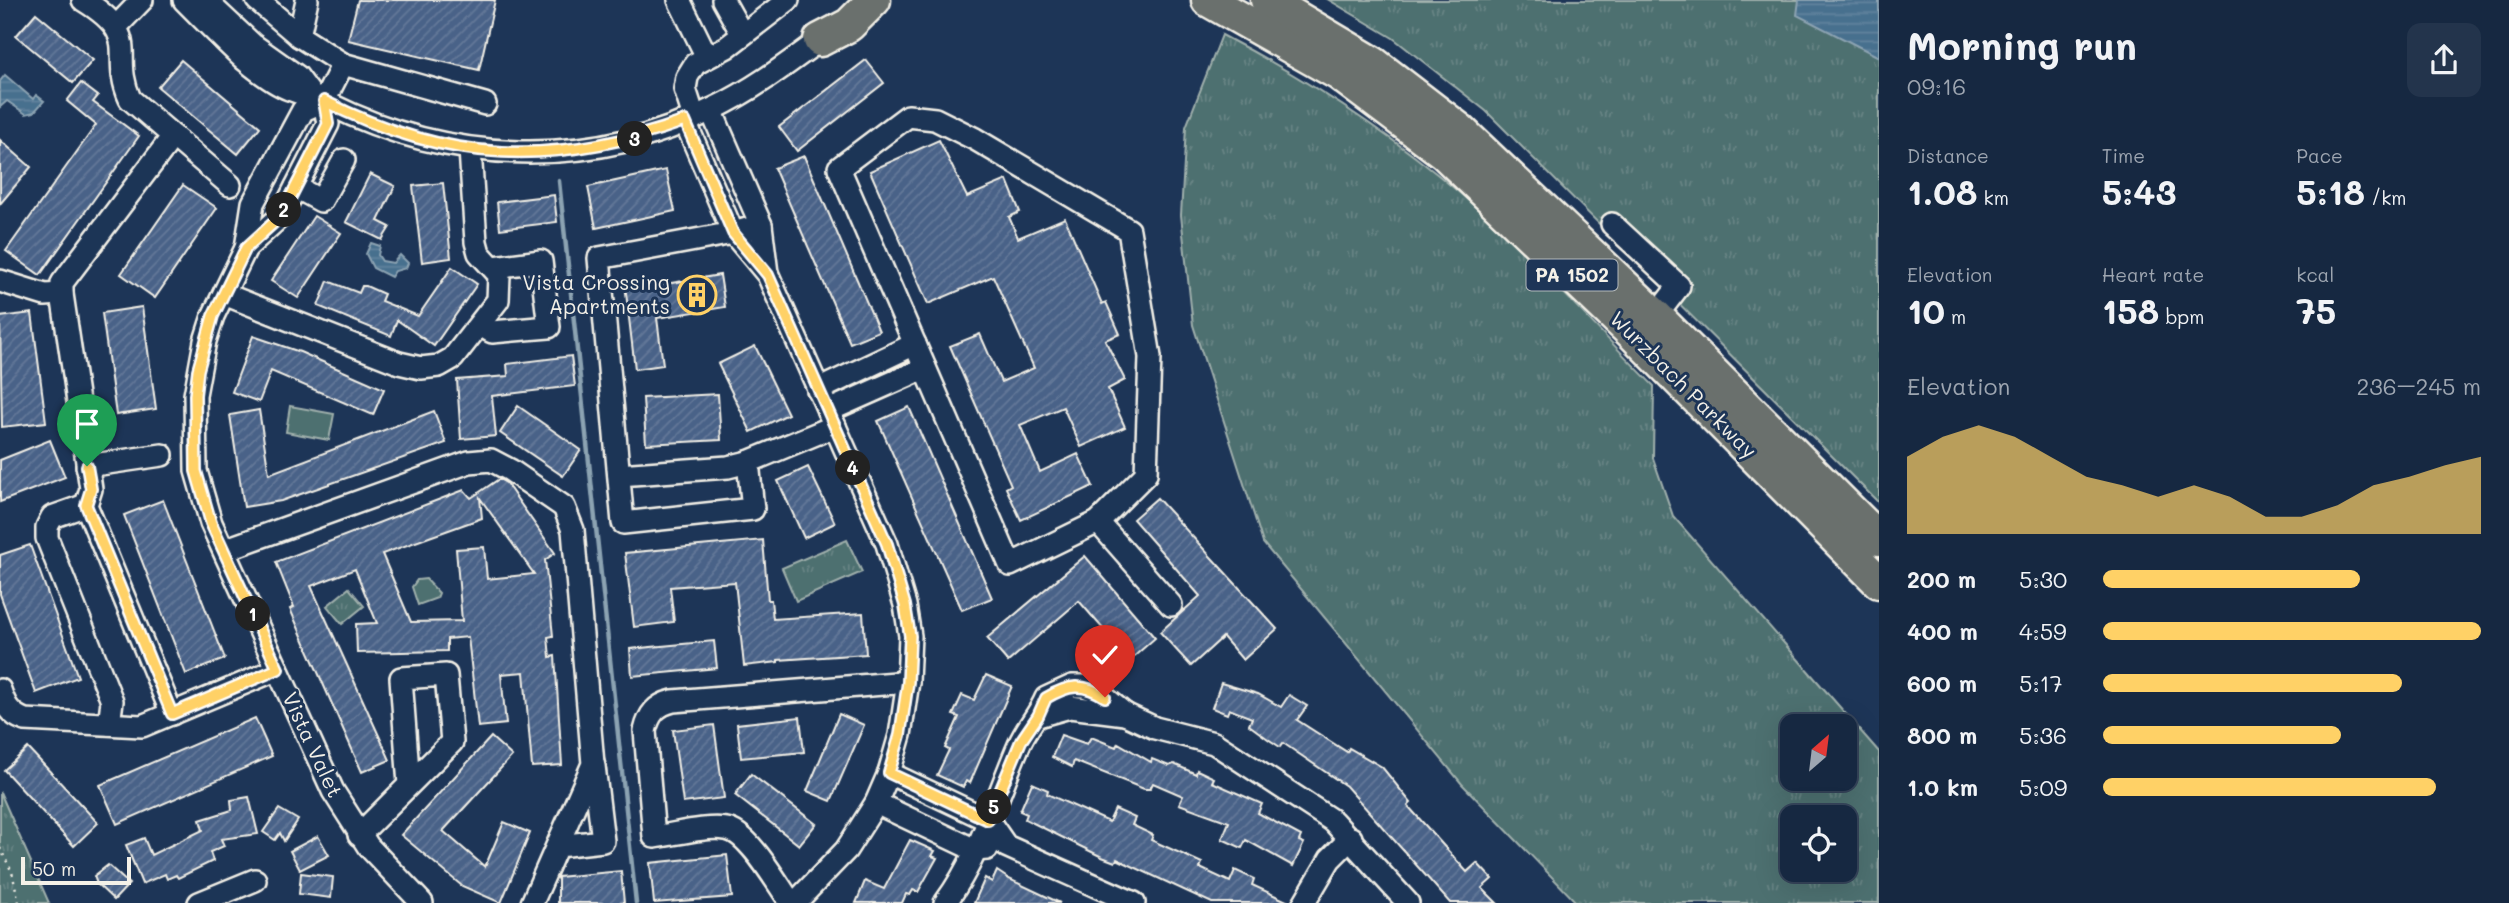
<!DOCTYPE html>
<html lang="en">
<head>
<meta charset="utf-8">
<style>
	:root { --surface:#162841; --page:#23344c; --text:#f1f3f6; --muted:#9ea6b1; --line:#35445a; --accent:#ffd166 }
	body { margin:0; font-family:Mali,sans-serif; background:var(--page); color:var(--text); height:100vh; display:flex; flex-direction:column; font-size:26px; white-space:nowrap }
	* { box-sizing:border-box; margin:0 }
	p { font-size:23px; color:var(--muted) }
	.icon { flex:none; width:38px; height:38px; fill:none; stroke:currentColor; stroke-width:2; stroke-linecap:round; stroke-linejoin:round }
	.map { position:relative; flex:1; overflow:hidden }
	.details { display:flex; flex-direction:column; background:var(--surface); width:630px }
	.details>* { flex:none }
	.needle { width:46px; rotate:28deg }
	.buttons { position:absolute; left:1780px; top:714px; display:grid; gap:14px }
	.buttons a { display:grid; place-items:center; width:77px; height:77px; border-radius:14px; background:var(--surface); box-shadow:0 7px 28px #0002,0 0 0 2px var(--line); font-size:35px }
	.scale { position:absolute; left:21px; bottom:18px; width:110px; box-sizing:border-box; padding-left:7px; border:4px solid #f4f1e8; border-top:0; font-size:19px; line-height:24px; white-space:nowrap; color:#f4f1e8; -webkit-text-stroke:5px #1d3557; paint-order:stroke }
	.pin { position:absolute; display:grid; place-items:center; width:60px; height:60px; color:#fff; margin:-72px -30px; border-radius:50% 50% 50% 0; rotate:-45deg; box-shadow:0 0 7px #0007 }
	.pin .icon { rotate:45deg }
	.km { position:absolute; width:35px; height:35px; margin:-18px; border-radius:50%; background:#222; color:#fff; font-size:19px; line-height:35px; text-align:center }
	.round { display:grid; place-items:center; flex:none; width:74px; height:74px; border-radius:14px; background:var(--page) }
	.summary { display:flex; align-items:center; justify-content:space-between; height:119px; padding:0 28px }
	h1 { font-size:38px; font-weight:700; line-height:52px }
	.figures { display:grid; grid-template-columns:repeat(3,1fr); gap:10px; height:119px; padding:7px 28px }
	.figures div { display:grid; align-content:center }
	.figures b { font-size:35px; font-weight:700 }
	.figures small { font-size:19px; font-weight:400 }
	.figures p { font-size:19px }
	.chart { height:196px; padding:14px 28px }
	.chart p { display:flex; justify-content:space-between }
	.chart svg { width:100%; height:126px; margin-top:7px; fill:var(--accent); opacity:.7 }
	ul { padding:0 28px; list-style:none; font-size:23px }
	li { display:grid; grid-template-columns:112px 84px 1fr; align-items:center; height:52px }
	li i { height:18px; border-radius:9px; background:var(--accent) }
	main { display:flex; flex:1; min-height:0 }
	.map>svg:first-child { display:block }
</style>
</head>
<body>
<main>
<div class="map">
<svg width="1879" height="903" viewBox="0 0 1879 903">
	<defs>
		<pattern id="grass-tufts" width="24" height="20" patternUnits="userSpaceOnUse" patternTransform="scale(1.75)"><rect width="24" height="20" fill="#4d6f70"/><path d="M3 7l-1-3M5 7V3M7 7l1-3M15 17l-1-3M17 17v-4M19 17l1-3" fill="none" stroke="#678484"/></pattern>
		<pattern id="water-rules" width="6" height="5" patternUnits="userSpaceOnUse" patternTransform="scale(1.75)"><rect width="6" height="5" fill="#476f8e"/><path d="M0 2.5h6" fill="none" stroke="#62849e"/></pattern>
		<pattern id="building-hatch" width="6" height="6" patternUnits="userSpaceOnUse" patternTransform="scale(1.75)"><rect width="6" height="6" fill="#496288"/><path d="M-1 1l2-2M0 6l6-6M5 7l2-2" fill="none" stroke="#647999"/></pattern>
	</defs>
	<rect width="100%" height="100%" fill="#1d3557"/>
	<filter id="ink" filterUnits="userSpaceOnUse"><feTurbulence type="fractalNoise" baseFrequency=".0143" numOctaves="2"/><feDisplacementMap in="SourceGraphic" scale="14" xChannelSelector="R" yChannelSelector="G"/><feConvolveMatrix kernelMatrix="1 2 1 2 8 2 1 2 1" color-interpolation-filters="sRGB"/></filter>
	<g filter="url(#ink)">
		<g fill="url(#grass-tufts)" stroke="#a0b0ac" stroke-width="2" fill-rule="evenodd">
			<path d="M1329,0H1879V503L1486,111L1393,38Z"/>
			<path d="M1222,35C1308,80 1387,131 1461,194C1529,253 1590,322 1654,386L1653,458L1673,516L1879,752V903H1577L1462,784L1263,543L1193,325L1181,215L1186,127ZM1792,726H1844V779H1792ZM1792,817H1844V870H1792Z"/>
			<path d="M847,540L862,572L796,601L782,568Z"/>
			<path d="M417,580L426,579L439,593L437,598L418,605L412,587Z"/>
			<path d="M349,588L364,606L342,624L327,606Z"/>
			<path d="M0,792L49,903H0Z"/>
		</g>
		<path fill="#4d6f70" stroke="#a0b0ac" stroke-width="2" d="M290,406L334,414L329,440L286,432Z"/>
		<g fill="url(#water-rules)" stroke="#8ca3b2" stroke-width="2">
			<path d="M1799,0H1879V57L1797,15Z"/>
			<path d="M5,75L33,99L36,95L44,101L34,112L26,114L7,101L0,107V81Z"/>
			<path d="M371,243L380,246L378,255L382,261L393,263L400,255L408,263L406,268L395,271L391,277L373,268L366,254Z"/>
		</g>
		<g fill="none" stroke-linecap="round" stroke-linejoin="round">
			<path stroke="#8ca3b2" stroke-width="4.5" d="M559,181L636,903"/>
		</g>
		<g fill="url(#building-hatch)" stroke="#f4f1e8" stroke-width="2" fill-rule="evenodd">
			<path d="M358,0H495L479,70L348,40Z"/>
			<path d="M36,13L93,60L73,83L16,36Z"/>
			<path d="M181,60L260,127L238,154L158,87Z"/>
			<path d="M866,60L884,83L797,151L779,127Z"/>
			<path d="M81,83L98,96L93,102L139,136L40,275L6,251L96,125L67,101Z"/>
			<path d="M0,140L31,167L0,204Z"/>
			<path d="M939,140L967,197L1007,180L1020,212L1009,217L1018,238L1065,218L1102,304L1106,302L1120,334L1105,340L1125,380L1108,389L1125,427L1081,447L1063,407L1020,425L1040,472L1078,454L1093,486L1021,520L1006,488L1011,485L950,346L980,334L1001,382L1034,368L993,276L928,304L870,171Z"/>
			<path d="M804,156L879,331L850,343L774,168Z"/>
			<path d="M666,170L675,211L596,228L588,187Z"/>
			<path d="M370,174L395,186L378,221L390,227L382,240L346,222Z"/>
			<path d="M443,183L451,258L422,262L413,186Z"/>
			<path d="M183,185L217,208L155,298L121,274Z"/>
			<path d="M554,195L557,222L500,229L497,202Z"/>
			<path d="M314,216L341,233L298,298L271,281Z"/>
			<path d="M452,267L477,284L434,346L397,320L391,336L318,306L328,281L359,293L362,286H366L384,294L381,301L418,316Z"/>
			<path d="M720,275L725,307L657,318L663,365L635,369L625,284L653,281V286Z"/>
			<path d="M142,307L156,409L116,415L102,313Z"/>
			<path d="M32,313L46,422L2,427L0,317Z"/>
			<path d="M253,336L300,352L384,389L373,415L271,371L259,402L232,392Z"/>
			<path d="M755,346L788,414L751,432L718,364Z"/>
			<path d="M571,356L575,386L492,396L496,436L461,439L457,380L508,376L507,364Z"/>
			<path d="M718,394L721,440L646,444L643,398Z"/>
			<path d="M518,406L581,450L563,476L500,433Z"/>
			<path d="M909,407L992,598L962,610L878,421Z"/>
			<path d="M259,410L269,474L434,411L446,443L281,501L244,507L230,415Z"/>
			<path d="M50,440L65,477L0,502V460Z"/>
			<path d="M808,467L835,523L804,538L778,481Z"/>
			<path d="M499,479L506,483L555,553L545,560L553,636L548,637L550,657L555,656L562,765L532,767L524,672L501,674L506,724L478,727L468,637L447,639V651L357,653L356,624L377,623L355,569L311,586L390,760L362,772L290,609L294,607L276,562L464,490L471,498ZM480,498L534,574L487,579L484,547L456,549L462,621L411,622L382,554L482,518Z"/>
			<path d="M1157,498L1277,629L1243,660L1223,637L1191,666L1160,632L1200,596L1133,519Z"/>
			<path d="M163,500L225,659L186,674L124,515Z"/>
			<path d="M763,540L768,600H771L773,619L863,613L866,654L778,660V662L744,666L735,582L670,587L674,622L634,627L625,553Z"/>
			<path d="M30,545L78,677L36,693L0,594V555Z"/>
			<path d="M1085,556L1155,638L1130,660L1079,601L1008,662L987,638Z"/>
			<path d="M714,641L717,668L632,676L630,649Z"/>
			<path d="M986,675L1012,686L970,783L966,781L963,787L937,775L949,750L945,748L959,717L953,715L962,695L974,700Z"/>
			<path d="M1221,683L1258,694L1281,707L1289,695L1307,706L1297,720L1347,752L1349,748L1382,767L1411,803L1408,806L1467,872L1477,863L1492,879L1482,888L1497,903H1450L1346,786L1283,743L1280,747L1268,739L1249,725L1252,718L1229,709L1227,714L1212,708Z"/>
			<path d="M839,714L864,725L831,801L807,791Z"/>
			<path d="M800,717L804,752L741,758L737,724Z"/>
			<path d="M255,718L272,756L117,824L100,785Z"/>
			<path d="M714,725L724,798L683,803L673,730Z"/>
			<path d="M1061,735L1087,744L1091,737L1116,747L1118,743L1151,762L1152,759L1169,766L1174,764L1196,774L1197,770L1214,778L1212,782L1262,804L1258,813L1301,836L1299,841L1304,843L1293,866L1246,840L1242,848L1222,839L1229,822L1179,804L1183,796L1153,783L1150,789H1144L1074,761L1072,767L1052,757Z"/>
			<path d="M491,737L512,756L443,831L485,867L504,822L530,833L501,903L462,886L401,835Z"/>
			<path d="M28,748L98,823L74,846L4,770Z"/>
			<path d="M751,774L816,824L799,845L735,795Z"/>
			<path d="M1032,783L1048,790L1047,794L1109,822L1115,809L1135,818L1132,825L1153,835L1151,840L1202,863L1200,868L1230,882L1235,870L1254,879L1252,885L1291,903H1212L1117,859L1115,862L1102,857L1025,819L1027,814L1020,811Z"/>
			<path d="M249,797L258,834L221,839L224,846L210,852L213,861L178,878L176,875L167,879L165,874L142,884L126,845L144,838L151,855L203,830L200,820L232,810L231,800Z"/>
			<path d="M279,809L298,820L284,841L280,833L275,840L263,832Z"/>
			<path d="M318,836L329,855L300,870L290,851Z"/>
			<path d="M910,840L935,851L932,856L937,858L918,892L913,890L910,895L906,894L902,903H856L865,881L884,889Z"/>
			<path d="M727,855L732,897L654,903L650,863Z"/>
			<path d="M108,865L129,884L114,900L97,884L94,876Z"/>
			<path d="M621,871L624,903H558V877Z"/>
			<path d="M997,871L1009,879L1060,903H974L985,878L992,882Z"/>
			<path d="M301,873L333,877L331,898L299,894Z"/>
		</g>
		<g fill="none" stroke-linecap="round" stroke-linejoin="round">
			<defs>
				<g id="minor">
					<path d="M83,0C145,38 109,52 130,99L230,185"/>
					<path d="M184,0C204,20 224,41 245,60C257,70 275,84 289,89C303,94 316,97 329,104C449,164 591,170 713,109C751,91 786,65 820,40"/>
					<path d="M205,0L252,44L297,76L311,95"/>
					<path d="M257,0L299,36L343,64L324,101"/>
					<path d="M679,0L707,57"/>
					<path d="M723,0L742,34"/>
					<path d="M116,27L142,0"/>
					<path d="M299,36L307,0"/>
					<path d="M343,64L485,104"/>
					<path d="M324,101L303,110L253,203L246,248L213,316L205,341L195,395L196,471L211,523L333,791L368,846L422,903"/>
					<path d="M711,110L761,225L767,273"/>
					<path d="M908,116L935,119L975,139L1129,230L1150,357L1146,474L1098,522L1010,565L839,168Z"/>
					<path d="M694,117L685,89L687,77L695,64L727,47L788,0"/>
					<path d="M685,121L733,233L768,275L887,544L905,605L910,636L908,682L900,735L889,773L876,803L846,850L795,903"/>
					<path d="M296,187L321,201L344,160"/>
					<path d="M1612,224L1679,286L1656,316"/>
					<path d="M246,248L281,216L328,124L324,101"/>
					<path d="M0,281L45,295L62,294"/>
					<path d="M224,294L399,363L421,368L439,366L453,358L498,300L499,275L479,253L476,242L470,149"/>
					<path d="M480,325L492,332L549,327L541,261L494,267"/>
					<path d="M818,390L915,344"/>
					<path d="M828,411L925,368"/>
					<path d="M748,462L753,509L623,523L599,258L733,233L761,225"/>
					<path d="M87,466L162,455"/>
					<path d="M619,475L728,467L748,462L835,426"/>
					<path d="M86,505L52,517L47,527V538L112,701L109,724"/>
					<path d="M1098,522L1171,605"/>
					<path d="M224,550L469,462L491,460L510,470L564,507L573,530L593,764L532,903"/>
					<path d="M0,690C5,705 9,714 25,720L142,726L278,669"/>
					<path d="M172,714L86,505L91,489L62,294V283L173,136"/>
					<path d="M1038,716L1070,707L1125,714"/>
					<path d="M889,773L988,820L1006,846L1134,903"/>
					<path d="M876,803L975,850L987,849"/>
					<path d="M359,835L452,742L446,675L401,678L409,785"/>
					<path d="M558,846L603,841L594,766"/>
					<path d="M199,903L255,880"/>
					<path d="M791,903C778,885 749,832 726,829C704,826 677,834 654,837L645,731C649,714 656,705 673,701L908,682"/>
					<path d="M945,903C980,856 996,798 1019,745C1026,728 1039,715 1046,698L1072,686H1084L1097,691L1125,714L1155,728L1214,743L1333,821L1408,903"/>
					<path d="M1304,903L1330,859L1351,838"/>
				</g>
				<g id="highway">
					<path d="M1208,0L1339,74L1444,153L1635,336L1879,582"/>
					<path d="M1267,0L1373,63L1460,130L1656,316L1879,539"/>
					<path d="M820,40L849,25L874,0"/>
				</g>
			</defs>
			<use href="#minor" stroke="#f4f1e8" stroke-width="26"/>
			<use href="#highway" stroke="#f4f1e8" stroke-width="37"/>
			<path stroke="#f4f1e8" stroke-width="2.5" stroke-dasharray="2 5" stroke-linecap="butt" d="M0,848L12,872L19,903"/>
			<use href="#minor" stroke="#1d3557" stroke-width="21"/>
			<use href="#highway" stroke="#6b706d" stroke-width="32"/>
		</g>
	</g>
	<g fill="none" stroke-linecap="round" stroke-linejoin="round" filter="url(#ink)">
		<defs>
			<path id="route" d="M87,466L91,489L86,505L172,714L278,669L211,523L196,471L195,395L198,370L213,316L246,248L281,216L328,124L324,101C447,164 555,167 685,121L733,233L768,275L887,544L905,605L910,636L908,682L900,735L889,773L988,820L1021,741L1038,716L1046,698C1068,685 1083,682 1105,697"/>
		</defs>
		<use href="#route" stroke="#fff" stroke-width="14"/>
		<use href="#route" stroke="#ffd166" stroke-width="9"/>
	</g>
	<defs>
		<symbol id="building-ring" viewBox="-11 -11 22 22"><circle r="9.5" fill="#1d3557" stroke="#ffd166" stroke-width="1.5"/><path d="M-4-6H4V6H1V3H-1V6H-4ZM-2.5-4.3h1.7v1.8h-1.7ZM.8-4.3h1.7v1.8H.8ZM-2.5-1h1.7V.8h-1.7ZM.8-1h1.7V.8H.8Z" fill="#ffd166"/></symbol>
	</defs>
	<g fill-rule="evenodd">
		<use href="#building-ring" x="675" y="273" width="44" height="44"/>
	</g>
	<g text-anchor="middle" stroke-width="6" stroke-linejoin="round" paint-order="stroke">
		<rect fill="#1d3557" stroke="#b4b9bc" stroke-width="2" x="1526.5" y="259.5" width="91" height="31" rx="5"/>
		<g font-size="19" font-weight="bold" fill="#f4f1e8">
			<text x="1572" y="282">PA 1502</text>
		</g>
		<g font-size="21" fill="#f4f1e8" stroke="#1d3557" text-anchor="end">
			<text x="670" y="290">Vista Crossing<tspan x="670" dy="24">Apartments</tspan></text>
		</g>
		<g font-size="21" fill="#f4f1e8" stroke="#1d3557">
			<text transform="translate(1683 385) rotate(45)" y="7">Wurzbach Parkway</text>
			<text transform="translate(312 745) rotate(65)" y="7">Vista Valet</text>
		</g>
	</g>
</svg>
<div class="buttons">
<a><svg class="needle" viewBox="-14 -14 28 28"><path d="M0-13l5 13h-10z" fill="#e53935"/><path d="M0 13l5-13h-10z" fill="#9ea6b1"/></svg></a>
<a><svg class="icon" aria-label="locate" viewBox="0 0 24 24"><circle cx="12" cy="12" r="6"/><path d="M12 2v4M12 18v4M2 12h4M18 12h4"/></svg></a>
</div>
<div class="scale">50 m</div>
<div class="pin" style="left:87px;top:466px;background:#1e9e55"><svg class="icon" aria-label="arrive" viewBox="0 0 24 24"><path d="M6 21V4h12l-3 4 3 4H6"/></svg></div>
<div class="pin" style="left:1105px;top:697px;background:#d93025"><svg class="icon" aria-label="check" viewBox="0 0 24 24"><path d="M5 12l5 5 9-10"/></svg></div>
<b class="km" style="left:253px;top:614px">1</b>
<b class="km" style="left:284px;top:210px">2</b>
<b class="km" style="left:635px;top:139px">3</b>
<b class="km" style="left:853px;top:468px">4</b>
<b class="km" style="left:994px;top:807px">5</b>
</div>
<section class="details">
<div class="summary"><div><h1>Morning run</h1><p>09:16</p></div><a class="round"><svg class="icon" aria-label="share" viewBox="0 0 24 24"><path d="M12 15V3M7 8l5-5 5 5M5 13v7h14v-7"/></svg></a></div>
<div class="figures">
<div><p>Distance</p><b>1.08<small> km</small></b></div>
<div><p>Time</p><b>5:43</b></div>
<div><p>Pace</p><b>5:18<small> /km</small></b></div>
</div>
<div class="figures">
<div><p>Elevation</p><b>10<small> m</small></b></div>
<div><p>Heart rate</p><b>158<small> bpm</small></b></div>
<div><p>kcal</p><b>75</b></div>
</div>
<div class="chart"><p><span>Elevation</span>236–245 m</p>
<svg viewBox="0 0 160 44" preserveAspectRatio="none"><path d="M0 44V17L10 10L20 6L30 10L40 17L50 24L60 27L70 31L80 27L90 31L100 38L110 38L120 34L130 27L140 24L150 20L160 17V44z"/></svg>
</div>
<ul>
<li><b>200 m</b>5:30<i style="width:68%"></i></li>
<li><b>400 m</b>4:59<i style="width:100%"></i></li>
<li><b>600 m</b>5:17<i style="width:79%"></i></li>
<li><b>800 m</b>5:36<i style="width:63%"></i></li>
<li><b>1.0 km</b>5:09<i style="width:88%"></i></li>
</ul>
</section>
</main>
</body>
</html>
